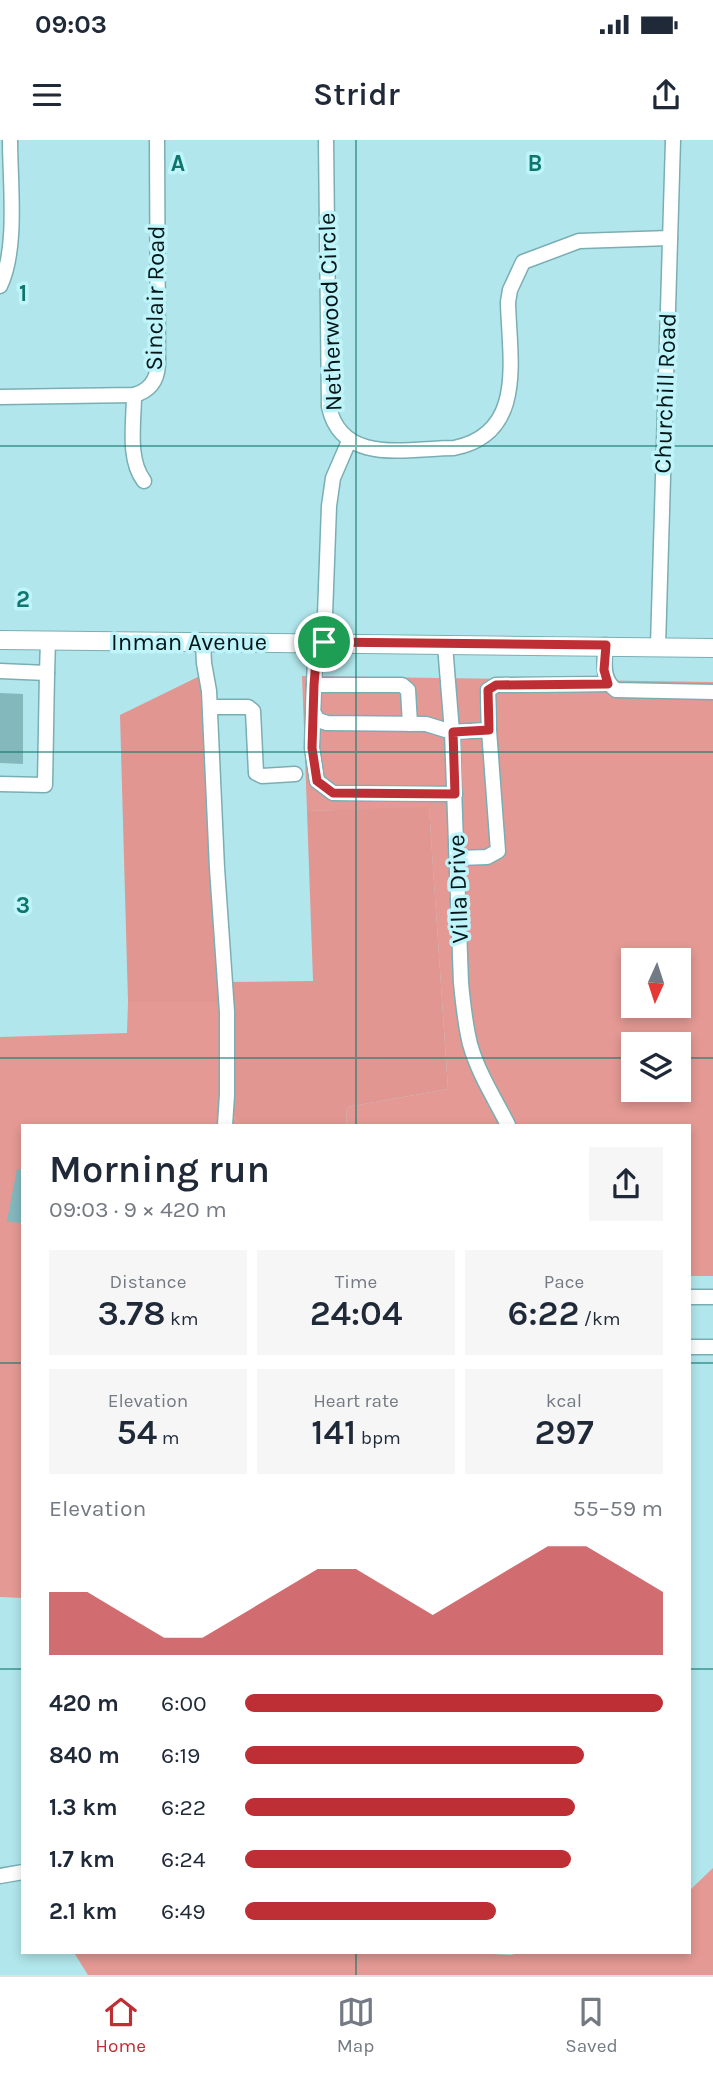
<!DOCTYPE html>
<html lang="en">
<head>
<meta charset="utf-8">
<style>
	:root { --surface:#fff; --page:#f6f6f7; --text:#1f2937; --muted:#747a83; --line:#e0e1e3; --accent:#be2f35 }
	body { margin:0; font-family:Karla,sans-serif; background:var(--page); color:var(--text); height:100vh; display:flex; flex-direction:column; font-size:26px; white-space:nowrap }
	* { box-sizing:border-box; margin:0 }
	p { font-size:23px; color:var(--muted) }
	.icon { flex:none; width:38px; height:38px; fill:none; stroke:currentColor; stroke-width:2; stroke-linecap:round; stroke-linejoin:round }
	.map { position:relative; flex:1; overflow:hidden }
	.panel { position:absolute; left:21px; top:984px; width:670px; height:830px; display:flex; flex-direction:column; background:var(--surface); border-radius:0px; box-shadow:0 4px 10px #0003 }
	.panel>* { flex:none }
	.needle { width:46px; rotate:183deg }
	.controls { position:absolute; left:621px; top:808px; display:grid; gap:14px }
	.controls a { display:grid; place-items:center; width:70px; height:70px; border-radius:0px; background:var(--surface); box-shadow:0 4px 10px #0003; font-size:35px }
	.pin { position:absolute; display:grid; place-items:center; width:60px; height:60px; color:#fff; margin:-30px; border:4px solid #fff; border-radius:50%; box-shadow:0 2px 7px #0007 }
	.round { display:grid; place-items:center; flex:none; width:74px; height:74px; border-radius:0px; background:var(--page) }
	.headline { display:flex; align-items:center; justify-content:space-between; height:119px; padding:0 28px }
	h1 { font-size:38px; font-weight:600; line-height:52px }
	.figures { display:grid; grid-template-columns:repeat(3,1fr); gap:10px; height:119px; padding:7px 28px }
	.figures div { display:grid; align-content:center; border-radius:0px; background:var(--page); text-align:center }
	.figures b { font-size:35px; font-weight:600 }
	.figures small { font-size:19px; font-weight:400 }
	.figures p { font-size:19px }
	.chart { height:196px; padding:14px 28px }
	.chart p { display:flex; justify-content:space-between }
	.chart svg { width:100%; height:126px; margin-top:7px; fill:var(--accent); opacity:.7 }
	ul { padding:0 28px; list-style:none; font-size:23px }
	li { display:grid; grid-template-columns:112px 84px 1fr; align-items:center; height:52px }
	li i { height:18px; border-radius:9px; background:var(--accent) }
	.status { display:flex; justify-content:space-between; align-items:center; height:49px; padding:0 35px; background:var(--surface); direction:ltr }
	.status svg { height:19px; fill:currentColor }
	header { display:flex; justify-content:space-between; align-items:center; height:91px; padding:0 28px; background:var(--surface); font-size:32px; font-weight:600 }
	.tabs { display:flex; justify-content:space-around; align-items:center; height:98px; border-top:2px solid var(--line); background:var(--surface); font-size:19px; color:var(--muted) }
	.tabs a { display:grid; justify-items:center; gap:4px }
	.tabs .on { color:var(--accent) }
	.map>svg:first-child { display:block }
</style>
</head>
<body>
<div class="status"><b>09:03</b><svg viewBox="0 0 49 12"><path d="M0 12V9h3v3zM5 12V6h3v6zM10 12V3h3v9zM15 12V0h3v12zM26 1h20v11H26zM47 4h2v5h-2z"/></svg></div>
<header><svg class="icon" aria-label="menu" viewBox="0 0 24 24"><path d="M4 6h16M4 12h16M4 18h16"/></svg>Stridr<svg class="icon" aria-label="share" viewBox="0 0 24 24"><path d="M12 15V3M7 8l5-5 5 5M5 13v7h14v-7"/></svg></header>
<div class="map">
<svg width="713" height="1835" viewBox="0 0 713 1835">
	<rect width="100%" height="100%" fill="#b1e7ec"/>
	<g fill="#e49994" fill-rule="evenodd">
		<path d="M302,536L713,542V1136H690V985H346L347,967L448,949L429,668L307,671ZM634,821H679V866H634ZM634,905H679V950H634Z"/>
		<path d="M128,862H227L232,974L240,985H23V1458L0,1457V897L127,893Z"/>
		<path d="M713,1728V1835H88L73,1811H440L511,1815L526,1811H690V1750Z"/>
	</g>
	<path fill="#e29691" d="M204,534L224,842L313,841L307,671L429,667L448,949L347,967L346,985H240L232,974L227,862H128L120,575Z"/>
	<g fill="#83b8bd">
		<path d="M0,553L23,554V624L0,623Z"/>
		<path d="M17,1029L23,1030V1084L7,1081Z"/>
	</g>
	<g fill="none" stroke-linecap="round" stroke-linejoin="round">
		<defs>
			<g id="minor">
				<path d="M326,0L329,267C342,326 409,308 454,308C527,294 509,217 508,162L510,150L523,122L579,101L670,98"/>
				<path d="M0,146C18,109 10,42 10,0"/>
				<path d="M134,255C134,282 127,319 144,341"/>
				<path d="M0,257L134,255C149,251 157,241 158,225L157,0"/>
				<path d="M349,301L333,338L329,366L324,502L315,519L313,572L318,580L327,583L426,584L452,592L489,590L498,711L487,717L458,718"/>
				<path d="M203,503L204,523L209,551L217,728L227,872V955L225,985"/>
				<path d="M445,505L452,592L461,843C463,863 465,884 470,904C478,933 495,959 508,985"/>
				<path d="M605,505C605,522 601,539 616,550L713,552"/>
				<path d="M658,506L673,0"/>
				<path d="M0,531L47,533L48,501"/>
				<path d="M314,545H402L408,550L410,584"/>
				<path d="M210,567H248L253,571L256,633L262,636L295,634"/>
				<path d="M313,572L312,608L317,641L333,653L455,654"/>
				<path d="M489,590L488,550L496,545L608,544"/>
				<path d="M0,644L45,645L47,533"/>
				<path d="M690,1157H713"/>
				<path d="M690,1207H713"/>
				<path d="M0,1736L23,1732"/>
			</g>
			<path id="major" d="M0,500L713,508"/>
		</defs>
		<use href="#minor" stroke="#7aaeb3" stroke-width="17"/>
		<use href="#major" stroke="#7aaeb3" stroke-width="20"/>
		<use href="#minor" stroke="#fff" stroke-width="14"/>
		<use href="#major" stroke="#fff" stroke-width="18"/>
	</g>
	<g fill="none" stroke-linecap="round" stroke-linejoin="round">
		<defs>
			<path id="route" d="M324,502L606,505L604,530L608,544L496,545L488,550L489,590L453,592L455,654L333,653L317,641L312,608L314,545L316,519Z"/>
		</defs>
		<use href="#route" stroke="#fff" stroke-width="14"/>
		<use href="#route" stroke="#be2f35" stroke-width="9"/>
	</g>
	<path fill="none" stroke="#0f766e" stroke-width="2" stroke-opacity="0.55" d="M356,0V985M0,306H713M0,612H713M0,918H634M679,918H713M0,1223H23M690,1223H713M0,1529H23M690,1529H713M356,1811V1835"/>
	<g text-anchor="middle" stroke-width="7" stroke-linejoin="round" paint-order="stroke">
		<g font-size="24" fill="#021618" stroke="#bef4fa">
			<text transform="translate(155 158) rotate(-89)" y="8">Sinclair Road</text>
			<text transform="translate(330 172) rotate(-92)" y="8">Netherwood Circle</text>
			<text transform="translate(665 253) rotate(-88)" y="8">Churchill Road</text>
			<text x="189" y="510">Inman Avenue</text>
			<text transform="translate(458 749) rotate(-92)" y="8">Villa Drive</text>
		</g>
	</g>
	<g font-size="23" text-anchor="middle" font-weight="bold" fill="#0f766e" stroke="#bef4fa" stroke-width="7" stroke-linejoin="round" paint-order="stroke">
		<text x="178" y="31">A</text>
		<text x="535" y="31">B</text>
		<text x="23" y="161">1</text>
		<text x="23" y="467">2</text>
		<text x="23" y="773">3</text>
	</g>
</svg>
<div class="controls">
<a><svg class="needle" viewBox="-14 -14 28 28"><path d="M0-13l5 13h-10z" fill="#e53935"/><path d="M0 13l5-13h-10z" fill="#747a83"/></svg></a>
<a><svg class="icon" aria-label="layers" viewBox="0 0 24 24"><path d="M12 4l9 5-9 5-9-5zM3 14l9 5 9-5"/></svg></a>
</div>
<div class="pin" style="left:324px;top:502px;background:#1e9e55"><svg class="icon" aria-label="arrive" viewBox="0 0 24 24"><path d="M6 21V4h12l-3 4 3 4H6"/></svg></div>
<section class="panel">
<div class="headline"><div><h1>Morning run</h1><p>09:03 · 9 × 420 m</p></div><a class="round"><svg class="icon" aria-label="share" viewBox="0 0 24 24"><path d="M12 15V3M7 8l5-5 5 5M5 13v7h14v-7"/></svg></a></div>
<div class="figures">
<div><p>Distance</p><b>3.78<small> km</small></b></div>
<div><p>Time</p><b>24:04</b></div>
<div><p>Pace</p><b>6:22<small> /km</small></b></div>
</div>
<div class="figures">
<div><p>Elevation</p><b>54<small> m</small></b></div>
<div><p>Heart rate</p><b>141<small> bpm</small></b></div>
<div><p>kcal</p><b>297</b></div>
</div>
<div class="chart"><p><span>Elevation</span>55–59 m</p>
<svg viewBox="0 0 160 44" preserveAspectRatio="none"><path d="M0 44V22L10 22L20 30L30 38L40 38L50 30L60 22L70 14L80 14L90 22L100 30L110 22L120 14L130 6L140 6L150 14L160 22V44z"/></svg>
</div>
<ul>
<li><b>420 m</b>6:00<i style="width:100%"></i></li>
<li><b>840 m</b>6:19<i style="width:81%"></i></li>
<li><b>1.3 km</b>6:22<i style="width:79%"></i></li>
<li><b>1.7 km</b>6:24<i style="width:78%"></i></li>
<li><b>2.1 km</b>6:49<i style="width:60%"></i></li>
</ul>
</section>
</div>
<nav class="tabs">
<a class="on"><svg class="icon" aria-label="home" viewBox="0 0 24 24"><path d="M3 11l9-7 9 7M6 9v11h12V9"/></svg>Home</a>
<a><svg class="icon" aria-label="map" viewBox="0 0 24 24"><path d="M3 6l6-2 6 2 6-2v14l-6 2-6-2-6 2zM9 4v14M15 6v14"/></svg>Map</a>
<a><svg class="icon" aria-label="saved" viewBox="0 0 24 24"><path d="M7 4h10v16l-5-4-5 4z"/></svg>Saved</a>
</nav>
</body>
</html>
